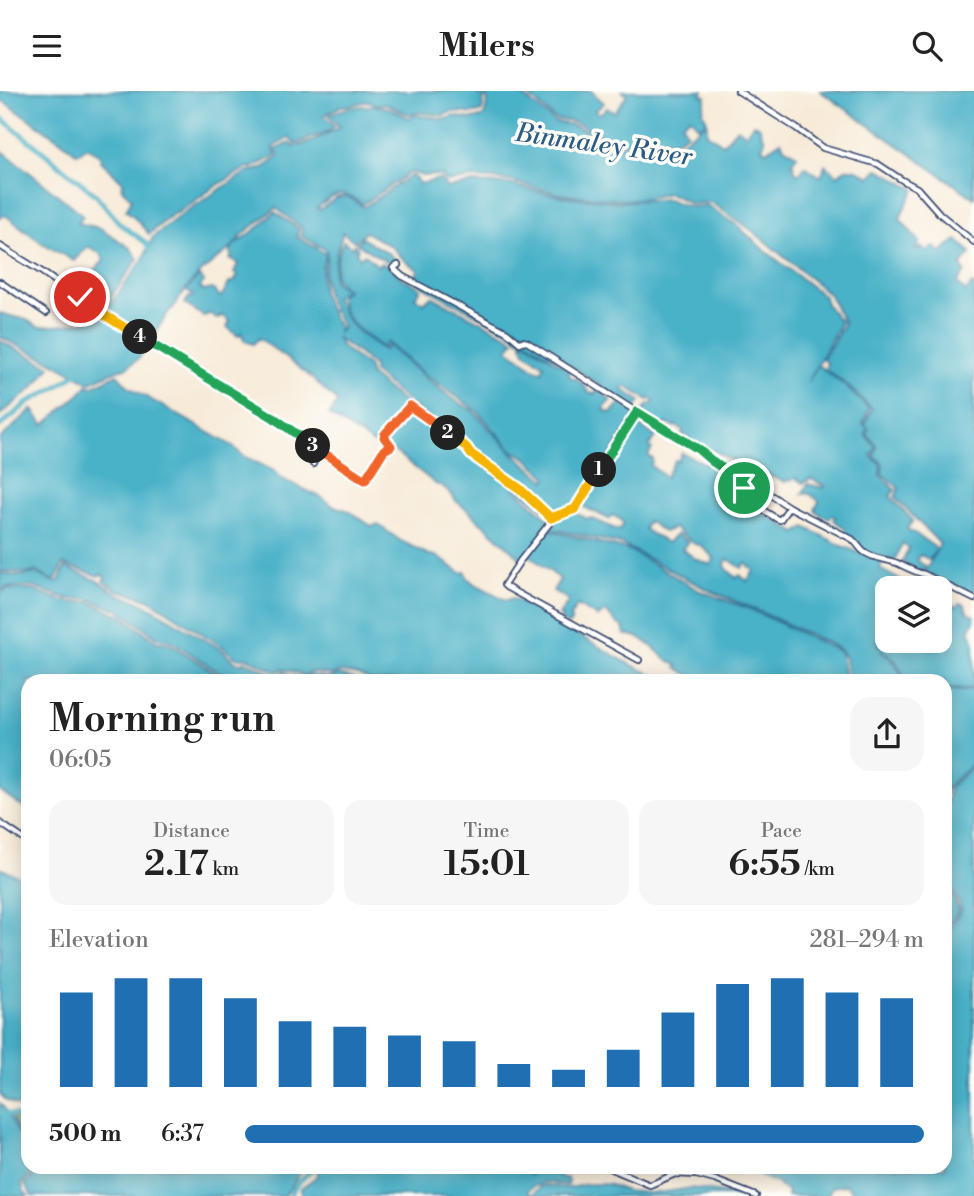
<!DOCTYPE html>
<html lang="en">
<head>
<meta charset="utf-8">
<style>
	:root { --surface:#fff; --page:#f6f6f6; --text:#222; --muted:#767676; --accent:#1f6fb2 }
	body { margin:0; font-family:"Libre Bodoni",serif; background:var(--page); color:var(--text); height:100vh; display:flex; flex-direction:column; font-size:26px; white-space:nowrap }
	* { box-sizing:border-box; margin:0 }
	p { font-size:23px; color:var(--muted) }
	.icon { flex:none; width:38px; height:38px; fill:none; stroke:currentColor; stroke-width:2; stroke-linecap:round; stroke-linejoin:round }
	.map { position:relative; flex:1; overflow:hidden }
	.details { position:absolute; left:21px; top:583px; width:931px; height:500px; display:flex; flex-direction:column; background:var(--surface); border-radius:21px; box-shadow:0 4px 18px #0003 }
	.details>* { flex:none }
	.tools { position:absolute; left:875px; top:485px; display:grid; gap:14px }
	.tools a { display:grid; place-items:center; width:77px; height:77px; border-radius:14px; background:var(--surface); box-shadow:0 4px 18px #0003; font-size:35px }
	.pin { position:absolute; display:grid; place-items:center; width:60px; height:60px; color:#fff; margin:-30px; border:4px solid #fff; border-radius:50%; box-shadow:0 2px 7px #0007 }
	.km { position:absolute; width:35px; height:35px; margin:-18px; border-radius:50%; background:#222; color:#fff; font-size:19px; line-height:35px; text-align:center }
	.round { display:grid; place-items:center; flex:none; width:74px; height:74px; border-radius:21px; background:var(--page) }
	.headline { display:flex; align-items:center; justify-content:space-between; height:119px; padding:0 28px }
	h1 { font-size:38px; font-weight:600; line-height:52px }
	.stats { display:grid; grid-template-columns:repeat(3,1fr); gap:10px; height:119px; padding:7px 28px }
	.stats div { display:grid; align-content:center; border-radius:18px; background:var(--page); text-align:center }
	.stats b { font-size:35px; font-weight:600 }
	.stats small { font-size:19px; font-weight:400 }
	.stats p { font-size:19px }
	.chart { height:196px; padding:14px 28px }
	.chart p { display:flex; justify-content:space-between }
	.chart svg { width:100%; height:126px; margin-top:7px; stroke:var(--accent); stroke-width:6 }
	ul { padding:0 28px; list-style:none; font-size:23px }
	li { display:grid; grid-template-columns:112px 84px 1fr; align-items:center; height:52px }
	li i { height:18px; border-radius:9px; background:var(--accent) }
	header { display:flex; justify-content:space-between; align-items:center; height:91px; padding:0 28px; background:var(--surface); font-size:32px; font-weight:600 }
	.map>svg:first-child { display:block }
</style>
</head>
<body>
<header><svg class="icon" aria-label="menu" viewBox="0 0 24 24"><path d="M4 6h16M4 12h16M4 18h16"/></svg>Milers<svg class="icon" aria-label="search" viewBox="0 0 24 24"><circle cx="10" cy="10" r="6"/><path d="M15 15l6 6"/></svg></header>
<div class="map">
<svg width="974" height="1105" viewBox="0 0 974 1105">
	<rect width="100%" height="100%" fill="#fdfcf7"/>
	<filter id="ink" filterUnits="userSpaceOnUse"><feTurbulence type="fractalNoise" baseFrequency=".0143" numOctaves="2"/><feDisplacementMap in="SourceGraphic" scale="14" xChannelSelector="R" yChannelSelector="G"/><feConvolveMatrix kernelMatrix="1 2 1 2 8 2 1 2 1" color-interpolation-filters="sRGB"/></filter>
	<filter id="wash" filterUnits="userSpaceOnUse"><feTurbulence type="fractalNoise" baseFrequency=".00686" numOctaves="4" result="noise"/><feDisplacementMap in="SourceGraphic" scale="28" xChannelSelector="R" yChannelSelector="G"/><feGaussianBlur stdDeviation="1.57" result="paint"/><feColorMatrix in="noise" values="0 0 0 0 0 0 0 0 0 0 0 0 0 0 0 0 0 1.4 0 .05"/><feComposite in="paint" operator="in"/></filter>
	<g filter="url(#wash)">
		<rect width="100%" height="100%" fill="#f7ead7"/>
		<path fill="#a1d889" stroke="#5e8474" stroke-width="2" d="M13,1027L28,1032V1063Z"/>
		<g fill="#49b1c8" stroke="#327093" stroke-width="2" fill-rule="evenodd">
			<path d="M0,0H474L484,8L482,20C471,25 465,21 454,21C450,21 446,23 443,24C431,24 419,19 408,23L387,13H375L368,10L347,15H341L324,24L335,35L327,41L295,53L289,47L273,56L276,65L252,77L248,76L213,97L177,122L173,123L149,143L133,125L126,119L132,108L122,98L123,91L101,70L100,64L86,56L81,61L76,62L61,50L0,8Z"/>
			<path d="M480,0H519L522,4L555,31L573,34L603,47L608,51L657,61L665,54L670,55L677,54L707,31V42L723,53L737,37L746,43L753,33L759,35L765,49L762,57L766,60L781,50L784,56L797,64L792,72L794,75V79L799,83L805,75L819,85L822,84L825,74L838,85L845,78C855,77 861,80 870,86L878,78C891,84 902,92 915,98L903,120L900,128L920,151L915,158L917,159L920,156L927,160L933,155L940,161L957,149L969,160L971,162L961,174L965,181L957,192L966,201L972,193L974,194V504L924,482L940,453L895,406L899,397L882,383L883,373L874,365L877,355L867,343L869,338L865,333L872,318L846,293L825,278L827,272L823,268L844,232L828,202L750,138L710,111L692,113L669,102L647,107L622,109L559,103L510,90L492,88L473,87L447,91L441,84L422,85L411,81L363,113C339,98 339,101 317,117L319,119L337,107L346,105L364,116L412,84L420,93L440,88L447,97L473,92L508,93L558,105L619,111L668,108L677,112L693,116L707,114L738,135L763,158L824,205L826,213L841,231L808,291L818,274L845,295L869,318L863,333L868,338L865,344L876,356L871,365L881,374L880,384L895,399L890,405L913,430L907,437L910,441H913L937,458L929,469L921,464L917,467L919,471L925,475L922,481L902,471L909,457L903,452L894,470L864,460L861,454L846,443L845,438L834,429L835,426L832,424L829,428L816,421L815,419L819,410L810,403H802L808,393L824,397L825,395L811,388L803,392L795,387L791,390L788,389L785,391L758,380L755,382L713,359L708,365L688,352L690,347L682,343L683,340L675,334L674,336L666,332L664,336L642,322L648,313L651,314L654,310L650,307L648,309L625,295L623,299L640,310L635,318L571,275L546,262L527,250L518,248L513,242L431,200L414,189L418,179L404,169L392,156L365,141L355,151L342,141C342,149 339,152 337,160C335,168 334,178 333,186L334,190L345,199L338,203L336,207C348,237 357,239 382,258L385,259L388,254L422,284L456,310L473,320L512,361L546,390L547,386L525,366L513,360L477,320L424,283L387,251L384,256H382C364,242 341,230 340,204L347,199L336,188L335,185C337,173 337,160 344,150L351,156L354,154L358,158L356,162L361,167L364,163L378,175L381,172L391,177L404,189H407L421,198L415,206L424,212L431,205L509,245L514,250L508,258C512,263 517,264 522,268C529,274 532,278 542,280L544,274L525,261L524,256L522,255V251L527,252L569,279V282L570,286C579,287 585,295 589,302L594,303L598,299L609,307L610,310L605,315V320L611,322L620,312L636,323L579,414L574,412L572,416L577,423L588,428L591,427L613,437L620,439L624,432L620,428L612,424L609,428L582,415L608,372L635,332L656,346L649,355L652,358L648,365L653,368L651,375L666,386L675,369L678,370L682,362L706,373L709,371L744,393L733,414L746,419L749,414L797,442L805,436L846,457L847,456L858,462L860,460L862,461L882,470L880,478L914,497H887V550H940V506L956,516L960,512L965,514L967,521L974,525V530L969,539L974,551V595L970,598H947L945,600V590H907L895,569L883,560L875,548L883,561L895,572L905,590H848L845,567L841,559L826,551L752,517L706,498L621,453L548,437L556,430L554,426L472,360L471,358L407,310L373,281V275C362,263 348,256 336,246L342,256L369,276L370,284L410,317L467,357L469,363L512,395L549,428L544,438L629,459L700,500L750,518L839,560L841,563L845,590H696L697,586L690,585L676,576L677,574C673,572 669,571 666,568C653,557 643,544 625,544L623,536L615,531L606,520L598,526L577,514L571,525V532L568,534L560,528L562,526L559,524L569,509L553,500L560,488L526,462L520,467L473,424L455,409L453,405L441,394H437L394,360L386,356L377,355L329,324L337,313L336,309L306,282L259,247L253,253L245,250L241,242L238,245L227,236L230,231L223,224L221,226L219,225L217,228L209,222L207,224L203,225L185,213L188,207L192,206L193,204L186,199L199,185L204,191L200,195L203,200L212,198L221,206L230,191H234L238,184L234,182L238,172L230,168L232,164L230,162L233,155L255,139L275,121L299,138L297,146L326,163C316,194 323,211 340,238L337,242L343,237C334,219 325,208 324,188C323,178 329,169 326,159L301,145L302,137L276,117L243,143L233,155L198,184L186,198L173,217L169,220L139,267L126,277L117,279L89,292L54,272L0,246V222L18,227H23L39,236L65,234L101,227L105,221L99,216L104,206L89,193L92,183L104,169L101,163L89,156H87L74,170L42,152L5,124L0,127V58L83,124L78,132L100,137L130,157L138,168L111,206L107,218L142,170L153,146L179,125L248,80C260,81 270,72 279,66L276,58L290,52L294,56L313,50L340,36L329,24C344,16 371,12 388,17C395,19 402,23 409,27L413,24L446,28L453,25L472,28L482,26L485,22L488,9ZM648,430L664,441L674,437L696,454L699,453L714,467L711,474L696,468L682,458L688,451L677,443L667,452L644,438ZM728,468L742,477L746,472L754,480L747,490L740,484L736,487L726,477L725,472Z"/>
			<path d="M523,0H591L604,12L595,20L599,23L607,17L615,21L627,4L622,0H703L701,4L706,5L703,21L707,30L699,36L690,26L682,33L687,42L675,50L664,49L656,56L610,49L575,31L555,28Z"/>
			<path d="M820,0H974V107Z"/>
			<path d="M362,147L388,162L398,171L393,174L357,153Z"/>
			<path d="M0,250L50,275L40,289L33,297L0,324Z"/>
			<path d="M117,283L129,296L231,354L242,364L274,380L284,389L321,406L333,415L347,419L373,436L377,433L401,450L429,464L436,465L461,482L466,481L467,486L473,492L506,509L514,507L624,570L664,590H371L357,584L340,581L332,584L311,581L305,584L283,578L277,581L247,567H236L223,556L148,508L117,499L103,490L105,487L102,483L98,485L63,473C55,495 55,491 36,480L30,482L1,480L0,479V348L32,318L44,334L80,303L87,294L92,296Z"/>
			<path d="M65,476L96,489L118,503L143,512L221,558L235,571L242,572L245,570L277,585L284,581L291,585L306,586L308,584L330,587L339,584L361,590H242L217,580L170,549L160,548L118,519L89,508H68L33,496H6L0,500V482C11,484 25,486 35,482L55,491L59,490Z"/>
			<path d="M7,498L33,499L66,511H89L120,524L158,551L169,552L217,583L235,590H28V716L26,718L0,700V503Z"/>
			<path d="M974,598V671L948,695L945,704V603L947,600H971Z"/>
			<path d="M974,674V1105H858L846,1094L832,1096L827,1105H787L788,1100L779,1095V1093L760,1085L762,1080L755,1076H945V845L962,818L945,785V760L947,756L945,719L950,696Z"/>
			<path d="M0,777L20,786L28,793V1020L5,1009L0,1003Z"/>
			<path d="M945,789L959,819L945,840Z"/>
			<path d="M0,1012C11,1023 28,1061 28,1076H31L33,1081L22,1092L23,1099L28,1105H0Z"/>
			<path d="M42,1076H304L285,1105H32L25,1093Z"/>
			<path d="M319,1076H526L524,1079L531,1084L537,1076L556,1078L557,1082L562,1087H567L569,1091L568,1094L544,1091L539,1095L536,1094L528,1099L531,1105H301V1097L316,1086Z"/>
			<path d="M587,1093H608L627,1100L656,1102L692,1097L743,1105H534L532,1103L544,1094L570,1097Z"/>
		</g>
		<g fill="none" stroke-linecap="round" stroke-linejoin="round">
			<g stroke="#49b1c8" stroke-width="5">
				<path d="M0,26L96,104L121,134L145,151L151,159"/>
				<path d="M0,335L30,310L50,300L81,280"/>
				<path d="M0,1022L16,1024L28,1028"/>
				<path d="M291,1105L293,1099L298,1092L311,1079V1076"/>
			</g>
		</g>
	</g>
	<g filter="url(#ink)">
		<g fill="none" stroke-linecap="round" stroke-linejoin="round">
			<defs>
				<g id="minor">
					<path d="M738,0L796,37L823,57L878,73L902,89L917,97L940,123L974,151"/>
					<path d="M0,155L39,179L101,222L207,288L274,327L328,366L364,389L366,388L379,366L385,358L391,355L385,348V343L411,314L520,398L551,427"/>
					<path d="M398,174L393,177L402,185L507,241L520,252L522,250L527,251L637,321L575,418L551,427L549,433L520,470L504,494L506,496L639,569"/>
					<path d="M0,191L46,222"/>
					<path d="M637,321L698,358L713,371L742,390L754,393L789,416L852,448C857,452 859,457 864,461C873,468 886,468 897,472C906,476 914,481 924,483L974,508"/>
					<path d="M313,373L319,360"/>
					<path d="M745,392L744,397L747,409L777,428L780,429L789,416"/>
					<path d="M0,732L28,751"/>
					<path d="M607,1076L650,1094L675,1083L696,1084L715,1089L756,1105"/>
				</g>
			</defs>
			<use href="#minor" stroke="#3c4b70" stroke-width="8"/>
			<use href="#minor" stroke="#fff" stroke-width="4.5"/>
		</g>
	</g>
	<g fill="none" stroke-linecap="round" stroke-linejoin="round" filter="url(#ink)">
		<defs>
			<path id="split-1" d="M599,379L637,321L698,358L713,371L745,392L744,397"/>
			<path id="split-2" d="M448,342L466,356L471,363L520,398L551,427L575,418L599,379"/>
			<path id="split-3" d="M313,355L365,389L384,359L391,355L384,346L385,343L410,315L448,342"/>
			<path id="split-4" d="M140,246L274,327L313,355"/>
			<path id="split-5" d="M80,206L101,222L140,246"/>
		</defs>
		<use href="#split-1" stroke="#fff" stroke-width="14"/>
		<use href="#split-2" stroke="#fff" stroke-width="14"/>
		<use href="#split-3" stroke="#fff" stroke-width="14"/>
		<use href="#split-4" stroke="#fff" stroke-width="14"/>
		<use href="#split-5" stroke="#fff" stroke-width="14"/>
		<use href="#split-1" stroke="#22a559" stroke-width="9"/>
		<use href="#split-2" stroke="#f5b400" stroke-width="9"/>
		<use href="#split-3" stroke="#f0652b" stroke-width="9"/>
		<use href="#split-4" stroke="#22a559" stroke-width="9"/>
		<use href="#split-5" stroke="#f5b400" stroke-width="9"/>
	</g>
	<g text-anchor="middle" stroke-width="7" stroke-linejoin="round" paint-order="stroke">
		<g font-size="26" font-style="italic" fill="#2b5c83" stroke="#fdfcf7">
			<text transform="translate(604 53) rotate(8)" y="9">Binmaley River</text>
		</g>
	</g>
</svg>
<div class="tools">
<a><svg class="icon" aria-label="layers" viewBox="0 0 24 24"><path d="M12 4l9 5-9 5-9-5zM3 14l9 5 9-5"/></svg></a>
</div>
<div class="pin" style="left:744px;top:397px;background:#1e9e55"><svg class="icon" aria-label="arrive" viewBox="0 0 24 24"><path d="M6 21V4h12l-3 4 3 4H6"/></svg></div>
<div class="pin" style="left:80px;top:206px;background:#d93025"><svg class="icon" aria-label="check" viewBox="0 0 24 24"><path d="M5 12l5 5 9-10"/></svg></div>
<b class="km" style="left:599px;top:379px">1</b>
<b class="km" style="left:448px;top:342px">2</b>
<b class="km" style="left:313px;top:355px">3</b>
<b class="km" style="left:140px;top:246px">4</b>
<section class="details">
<div class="headline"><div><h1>Morning run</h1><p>06:05</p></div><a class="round"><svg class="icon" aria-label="share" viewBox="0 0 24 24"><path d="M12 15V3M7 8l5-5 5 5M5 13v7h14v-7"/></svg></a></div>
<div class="stats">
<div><p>Distance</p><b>2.17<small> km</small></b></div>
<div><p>Time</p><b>15:01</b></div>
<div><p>Pace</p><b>6:55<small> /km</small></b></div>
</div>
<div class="chart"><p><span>Elevation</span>281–294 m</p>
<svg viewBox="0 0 160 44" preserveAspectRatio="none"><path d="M5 44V11M15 44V6M25 44V6M35 44V13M45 44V21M55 44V23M65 44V26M75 44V28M85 44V36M95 44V38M105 44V31M115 44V18M125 44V8M135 44V6M145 44V11M155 44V13"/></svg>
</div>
<ul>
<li><b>500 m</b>6:37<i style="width:100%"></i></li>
</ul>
</section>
</div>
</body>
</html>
